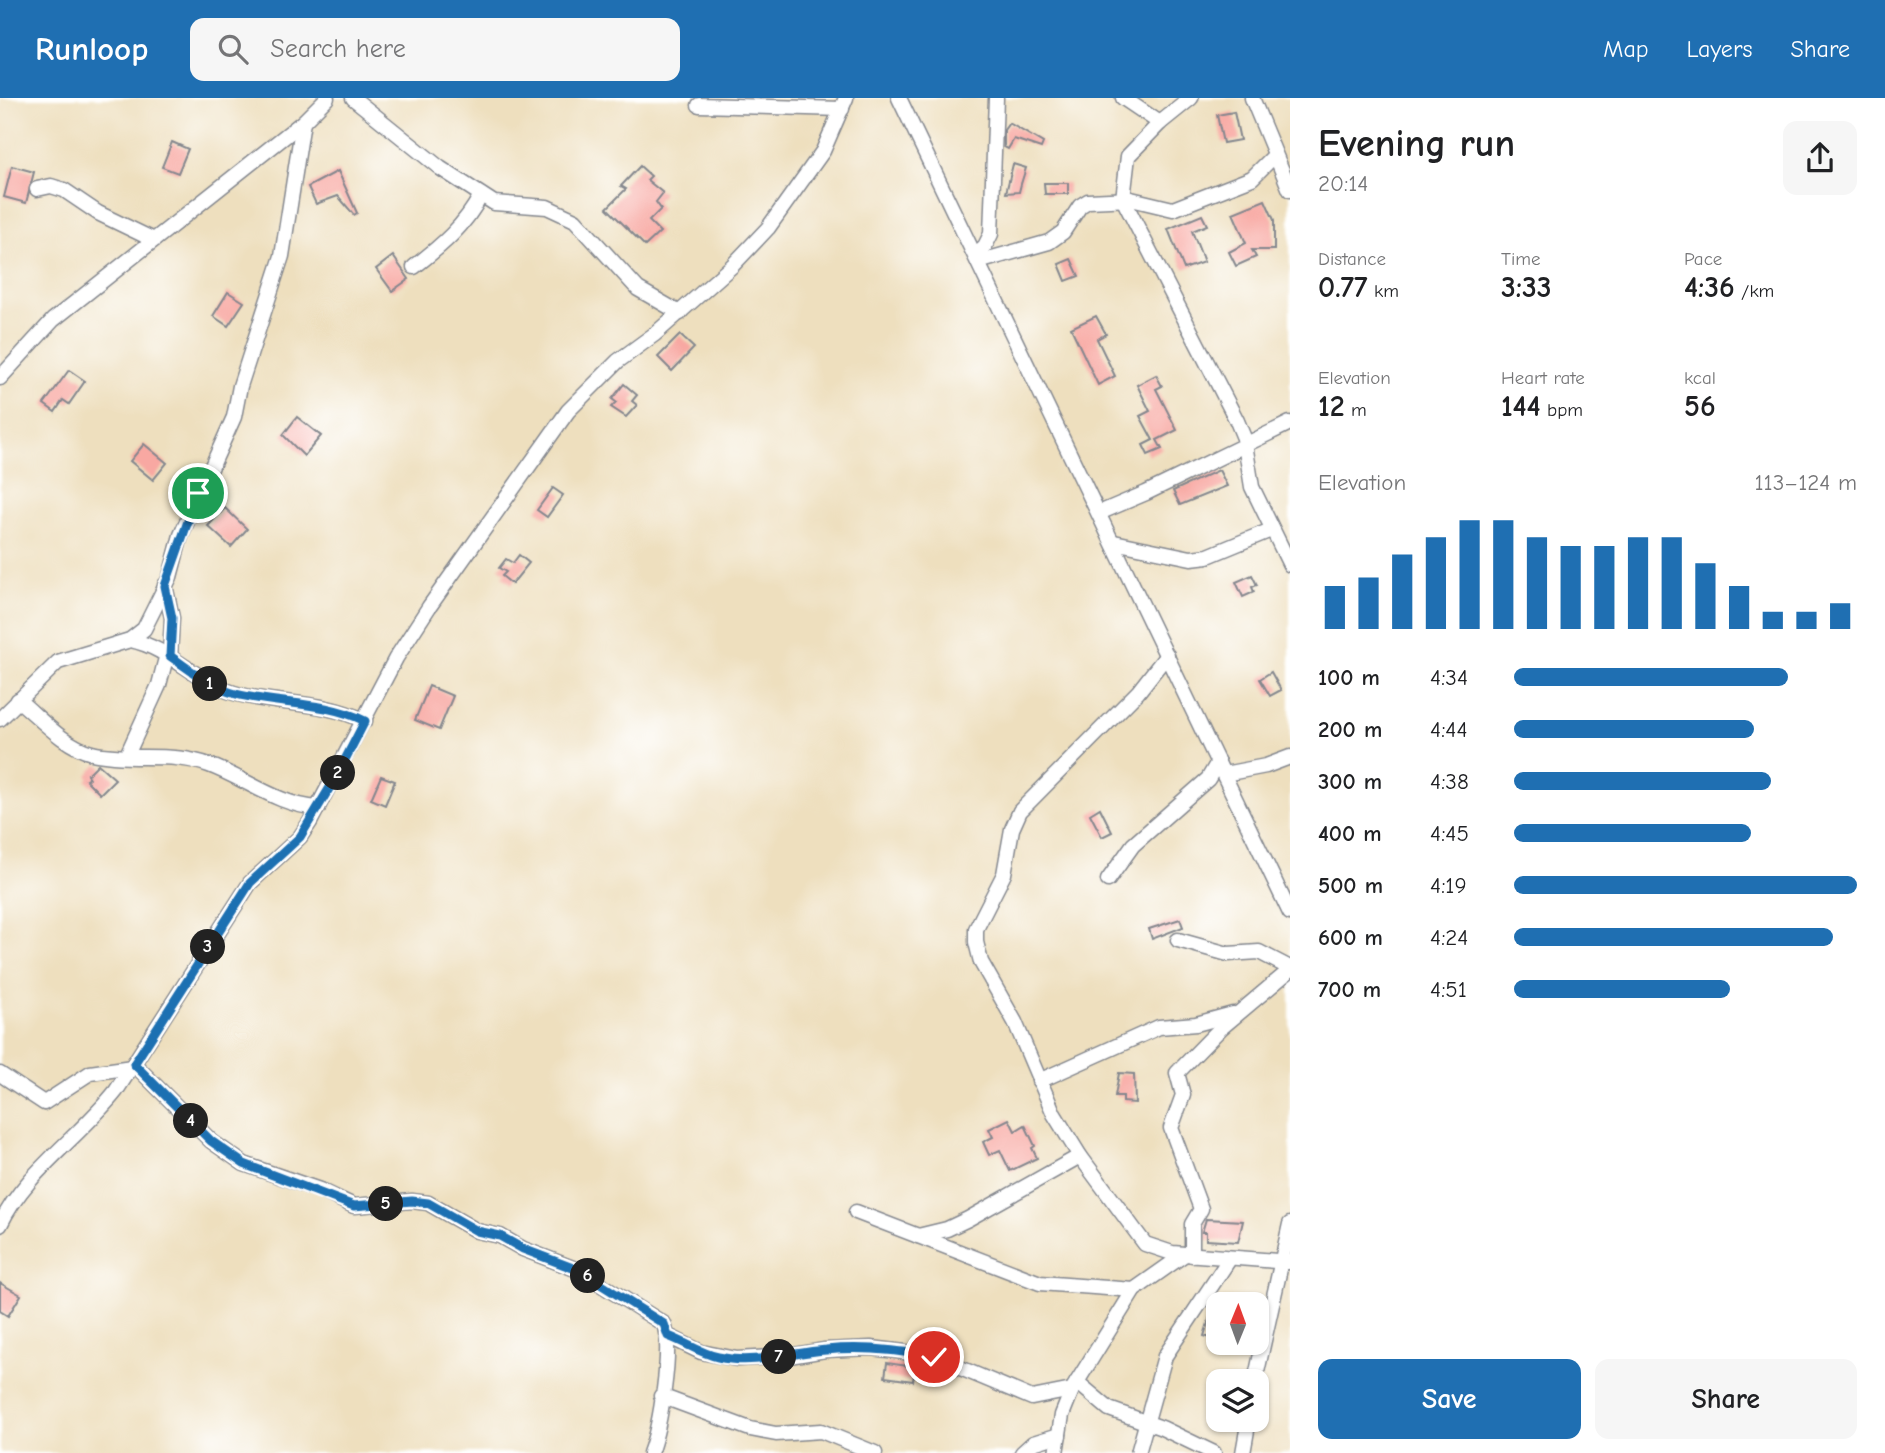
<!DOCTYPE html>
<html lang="en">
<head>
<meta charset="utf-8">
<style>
	:root { --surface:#fff; --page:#f6f6f6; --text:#202124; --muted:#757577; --accent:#1f6fb2 }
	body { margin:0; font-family:"Comic Neue",sans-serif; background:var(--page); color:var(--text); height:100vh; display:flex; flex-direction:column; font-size:26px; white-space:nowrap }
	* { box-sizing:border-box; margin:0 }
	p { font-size:23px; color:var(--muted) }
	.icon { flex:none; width:38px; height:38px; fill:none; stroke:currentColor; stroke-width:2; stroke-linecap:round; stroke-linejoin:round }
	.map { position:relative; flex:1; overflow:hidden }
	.details { display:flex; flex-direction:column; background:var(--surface); width:595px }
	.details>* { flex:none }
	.needle { width:46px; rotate:1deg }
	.fabs { position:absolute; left:1206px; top:1194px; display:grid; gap:14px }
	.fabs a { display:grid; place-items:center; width:63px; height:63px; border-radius:14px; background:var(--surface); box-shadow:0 2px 5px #0004; font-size:35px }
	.pin { position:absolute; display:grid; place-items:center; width:60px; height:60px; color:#fff; margin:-30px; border:4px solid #fff; border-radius:50%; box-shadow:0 2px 7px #0007 }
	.km { position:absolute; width:35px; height:35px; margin:-18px; border-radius:50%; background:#222; color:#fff; font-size:19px; line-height:35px; text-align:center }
	.round { display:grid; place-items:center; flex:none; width:74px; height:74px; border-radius:14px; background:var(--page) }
	.summary { display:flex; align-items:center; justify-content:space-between; height:119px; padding:0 28px }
	h1 { font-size:38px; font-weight:800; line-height:52px }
	.metrics { display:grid; grid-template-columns:repeat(3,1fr); gap:10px; height:119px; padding:7px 28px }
	.metrics div { display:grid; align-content:center }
	.metrics b { font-size:30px; font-weight:800 }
	.metrics small { font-size:19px; font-weight:400 }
	.metrics p { font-size:19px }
	.chart { height:196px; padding:14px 28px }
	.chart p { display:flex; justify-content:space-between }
	.chart svg { width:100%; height:126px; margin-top:7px; stroke:var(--accent); stroke-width:6 }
	.button { display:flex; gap:14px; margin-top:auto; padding:14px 28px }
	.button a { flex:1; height:80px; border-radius:14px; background:var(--accent); color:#fff; font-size:28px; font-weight:800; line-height:80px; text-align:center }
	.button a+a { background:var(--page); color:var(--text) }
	ul { padding:0 28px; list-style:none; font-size:23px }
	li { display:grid; grid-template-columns:112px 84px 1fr; align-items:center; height:52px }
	li i { height:18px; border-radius:9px; background:var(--accent) }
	header { display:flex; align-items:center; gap:42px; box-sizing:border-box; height:98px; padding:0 35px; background:var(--accent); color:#fff }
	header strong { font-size:33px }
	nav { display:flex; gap:38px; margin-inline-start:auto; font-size:24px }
	.search { width:490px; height:63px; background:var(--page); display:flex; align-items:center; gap:18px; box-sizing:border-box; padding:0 24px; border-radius:14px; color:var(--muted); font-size:26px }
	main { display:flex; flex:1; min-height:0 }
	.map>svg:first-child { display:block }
</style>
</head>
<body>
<header>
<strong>Runloop</strong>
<div class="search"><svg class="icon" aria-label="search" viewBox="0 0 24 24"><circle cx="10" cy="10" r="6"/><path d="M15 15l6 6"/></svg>Search here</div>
<nav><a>Map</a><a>Layers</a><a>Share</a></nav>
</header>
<main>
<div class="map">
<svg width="1290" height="1355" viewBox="0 0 1290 1355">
	<rect width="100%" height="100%" fill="#fff"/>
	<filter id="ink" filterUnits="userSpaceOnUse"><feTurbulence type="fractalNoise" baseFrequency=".0143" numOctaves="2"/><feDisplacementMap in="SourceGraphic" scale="14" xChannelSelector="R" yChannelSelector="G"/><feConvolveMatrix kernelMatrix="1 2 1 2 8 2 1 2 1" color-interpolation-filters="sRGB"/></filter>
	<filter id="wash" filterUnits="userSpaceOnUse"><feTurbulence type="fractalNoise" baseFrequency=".00686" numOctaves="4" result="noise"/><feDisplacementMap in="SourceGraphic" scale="28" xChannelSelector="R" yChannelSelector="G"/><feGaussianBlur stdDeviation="1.57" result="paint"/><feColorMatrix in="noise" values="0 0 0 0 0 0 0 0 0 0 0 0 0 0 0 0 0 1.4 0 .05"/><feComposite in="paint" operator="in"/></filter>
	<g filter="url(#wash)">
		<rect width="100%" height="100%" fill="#eedfbe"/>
		<g id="blocks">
			<g fill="#f8a8a2">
				<path d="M1234,14L1240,42L1223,45L1217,17Z"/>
				<path d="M1009,25L1043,45L1041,50L1014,41L1008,51L1004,49V32Z"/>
				<path d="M172,44L188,51L178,75L162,69Z"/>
				<path d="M1013,66L1026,70L1021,86L1019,94L1006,95Z"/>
				<path d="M12,68L34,74L26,105L4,99Z"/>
				<path d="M640,68L651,78L647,82L663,95L656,104L661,111L649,123L660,134L645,148L607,110L626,91L621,88Z"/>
				<path d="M338,73L357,115L354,117L338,98L316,106L308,89Z"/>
				<path d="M1044,85H1068V96H1045Z"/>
				<path d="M1265,102L1274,122V152H1252L1256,159L1236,168L1229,154L1246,145L1233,115Z"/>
				<path d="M1202,117L1207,127L1192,133L1204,164L1184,171L1168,131Z"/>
				<path d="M393,158L409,181L392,193L376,171Z"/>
				<path d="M1071,161L1079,178L1066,183L1059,166Z"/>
				<path d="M228,194L244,204L228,228L213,218Z"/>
				<path d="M1096,218L1106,236L1097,241L1115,278L1098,287L1071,230Z"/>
				<path d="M680,237L694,250L672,273L658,259Z"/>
				<path d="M69,272L85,283L69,306L63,302L55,314L44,306Z"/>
				<path d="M1156,277L1162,288L1156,291L1177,332L1157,342L1162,351L1148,357L1143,347L1153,342L1140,318L1150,313L1137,287Z"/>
				<path d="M624,286L637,297L632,303L637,307L626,319L611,309L616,304L612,301Z"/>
				<path d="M297,319L321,338L304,358L283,337Z"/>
				<path d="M144,346L167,365L153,382L130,363Z"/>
				<path d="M1219,372L1227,388L1180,407L1173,393Z"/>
				<path d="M553,390L563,397L547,419L537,412Z"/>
				<path d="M225,410L247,431L231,449L208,428Z"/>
				<path d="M519,457L529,465L512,486L502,478L506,474L499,470L506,461L513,465Z"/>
				<path d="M1252,477L1257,487L1252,489L1254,494L1243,499L1236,484Z"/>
				<path d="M1271,574L1281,592L1270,598L1260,581Z"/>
				<path d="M429,588L453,598L439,632L415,622Z"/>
				<path d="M98,666L115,681L100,696L86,682L89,680L87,677Z"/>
				<path d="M381,678L395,683L385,707L371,701Z"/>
				<path d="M1100,710L1112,734L1102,739L1090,716Z"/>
				<path d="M1180,821L1183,829L1152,841L1149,831Z"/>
				<path d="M1119,975L1134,976L1135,1005L1123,1004V998H1115Z"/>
				<path d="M1009,1021L1015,1033L1025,1027L1035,1048L1032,1050L1037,1060L1010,1073L1000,1052L989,1057L983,1044L993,1039L989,1031Z"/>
				<path d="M1206,1121L1243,1123L1238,1144L1206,1142V1134H1202Z"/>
				<path d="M0,1185L21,1197L8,1218L0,1213Z"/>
				<path d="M1215,1202L1218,1203V1242L1204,1238Z"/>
				<path d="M887,1265L915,1269L913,1283L885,1279Z"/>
			</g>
		</g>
	</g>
	<g filter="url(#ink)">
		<use href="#blocks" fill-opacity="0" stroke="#84878e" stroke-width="2"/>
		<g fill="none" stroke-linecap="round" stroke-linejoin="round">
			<defs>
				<g id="street">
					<path d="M353,0L440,70L494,105L547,109L575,122L638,191L680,215"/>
					<path d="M899,0L1290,815"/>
					<path d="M1123,0L1160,25"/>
					<path d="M1191,0L1160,25L1128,58L1123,101L1237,323L1244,340L1252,389L1290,467"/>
					<path d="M1252,0L1290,92"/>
					<path d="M699,7L842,11"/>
					<path d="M37,91L51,88L64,92L98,115L154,142"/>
					<path d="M975,157L985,148L991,136L996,0"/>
					<path d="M978,164L1049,144L1063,134L1080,108L1088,103L1131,101L1173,111L1252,80L1274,58"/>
					<path d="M414,169C441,148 465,128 481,97"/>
					<path d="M0,280L53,222L303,24L327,0"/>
					<path d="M1099,415L1146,395L1290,325"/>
					<path d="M1114,444L1191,460L1208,458L1271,432"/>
					<path d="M165,487L172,520L170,558"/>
					<path d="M130,542C170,550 195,583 234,595C277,608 320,601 365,623"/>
					<path d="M1167,557L1138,594L1020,713L1012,731L1004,776L976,831V844L981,864L1015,924L1054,1016L1080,1058L1145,1146L1172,1155L1290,1164"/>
					<path d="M18,602C40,620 64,648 92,655C130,664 172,653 209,667C247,681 277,707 318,710"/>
					<path d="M0,621L58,564L130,542L144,531L170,479L181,437L234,319L240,288L282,158L303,24"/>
					<path d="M127,657L159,587L167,556"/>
					<path d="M1224,676L1266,668L1290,659"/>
					<path d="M1108,782L1133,747L1208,681L1218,664"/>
					<path d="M1178,842L1228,856L1259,854L1290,870"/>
					<path d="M134,966L211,1043L244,1066L320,1092L354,1108L412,1103L428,1105L477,1133L500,1138L523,1151L578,1172L664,1226C673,1251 660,1329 650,1355"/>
					<path d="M0,976L44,1005L90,975L132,969"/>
					<path d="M1039,983L1159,929L1196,926L1233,916"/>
					<path d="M856,1114L1040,1185L1134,1192"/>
					<path d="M0,1127C25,1074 79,1040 116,993L250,785L300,739L310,724L396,560L429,509L568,313L618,263L655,236L732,168L768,130L823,53L846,0"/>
					<path d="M918,1138L947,1131L968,1121L1080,1058"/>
					<path d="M1192,1157V1126L1201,1111L1171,1030L1183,997L1177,975L1221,930L1290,872"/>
					<path d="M668,1238L701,1254L737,1261L789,1258L825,1252L871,1250L905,1254L934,1259L1032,1300L1072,1292"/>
					<path d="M1255,1283L1290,1126"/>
					<path d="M1077,1284L1109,1311L1162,1330L1214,1355"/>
					<path d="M661,1298L750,1331L776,1336L821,1333L875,1355"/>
					<path d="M1022,1355L1033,1345L1059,1337"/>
					<path d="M1056,1355L1062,1317L1072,1292L1134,1192L1185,1156"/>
					<path d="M1138,1355L1165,1258L1230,1160"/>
					<path d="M1243,1355L1249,1321"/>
				</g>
			</defs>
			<use href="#street" stroke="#84878e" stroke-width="17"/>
			<use href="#street" stroke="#fff" stroke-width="14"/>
		</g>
	</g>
	<g fill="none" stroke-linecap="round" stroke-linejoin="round" filter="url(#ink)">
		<defs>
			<path id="route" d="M198,395L165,488L172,520L170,558C192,573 210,589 236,596C279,607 324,603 365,623L335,681L300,739L250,785L134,966L211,1043L244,1066L354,1108L412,1103L428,1105L477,1133L500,1138L523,1151L578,1172L664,1226L668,1238C685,1244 700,1255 718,1259C754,1267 790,1255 826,1252C863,1248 898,1252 934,1259"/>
		</defs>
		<use href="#route" stroke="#fff" stroke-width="14"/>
		<use href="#route" stroke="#1f6fb2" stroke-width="9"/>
	</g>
</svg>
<div class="fabs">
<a><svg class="needle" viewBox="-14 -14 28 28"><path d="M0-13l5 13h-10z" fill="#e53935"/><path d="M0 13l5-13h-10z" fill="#757577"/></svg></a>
<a><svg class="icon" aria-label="layers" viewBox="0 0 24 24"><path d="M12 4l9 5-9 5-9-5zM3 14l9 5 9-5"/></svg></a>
</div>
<div class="pin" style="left:198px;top:395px;background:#1e9e55"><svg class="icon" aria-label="arrive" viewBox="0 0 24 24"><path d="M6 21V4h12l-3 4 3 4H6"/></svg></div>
<div class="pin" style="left:934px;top:1259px;background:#d93025"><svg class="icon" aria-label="check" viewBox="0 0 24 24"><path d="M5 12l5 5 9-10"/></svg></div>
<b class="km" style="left:210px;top:586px">1</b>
<b class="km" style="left:338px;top:675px">2</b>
<b class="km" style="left:208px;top:849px">3</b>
<b class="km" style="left:191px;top:1023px">4</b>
<b class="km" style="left:386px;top:1106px">5</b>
<b class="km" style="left:588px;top:1178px">6</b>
<b class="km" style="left:779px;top:1259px">7</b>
</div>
<section class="details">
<div class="summary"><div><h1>Evening run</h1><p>20:14</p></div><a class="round"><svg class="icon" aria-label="share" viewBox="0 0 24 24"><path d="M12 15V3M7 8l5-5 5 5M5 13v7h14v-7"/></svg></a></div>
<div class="metrics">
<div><p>Distance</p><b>0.77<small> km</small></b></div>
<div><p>Time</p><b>3:33</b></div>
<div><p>Pace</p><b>4:36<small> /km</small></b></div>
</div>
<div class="metrics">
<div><p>Elevation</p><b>12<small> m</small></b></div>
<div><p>Heart rate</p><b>144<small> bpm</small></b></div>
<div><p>kcal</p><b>56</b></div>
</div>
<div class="chart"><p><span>Elevation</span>113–124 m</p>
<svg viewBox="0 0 160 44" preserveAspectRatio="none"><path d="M5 44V29M15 44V26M25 44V18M35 44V12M45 44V6M55 44V6M65 44V12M75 44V15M85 44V15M95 44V12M105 44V12M115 44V21M125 44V29M135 44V38M145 44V38M155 44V35"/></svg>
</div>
<ul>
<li><b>100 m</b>4:34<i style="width:80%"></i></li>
<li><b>200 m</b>4:44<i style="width:70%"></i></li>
<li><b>300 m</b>4:38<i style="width:75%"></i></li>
<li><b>400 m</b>4:45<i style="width:69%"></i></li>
<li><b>500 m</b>4:19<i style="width:100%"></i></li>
<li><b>600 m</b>4:24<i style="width:93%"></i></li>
<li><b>700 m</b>4:51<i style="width:63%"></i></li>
</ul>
<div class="button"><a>Save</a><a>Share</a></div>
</section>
</main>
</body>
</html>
